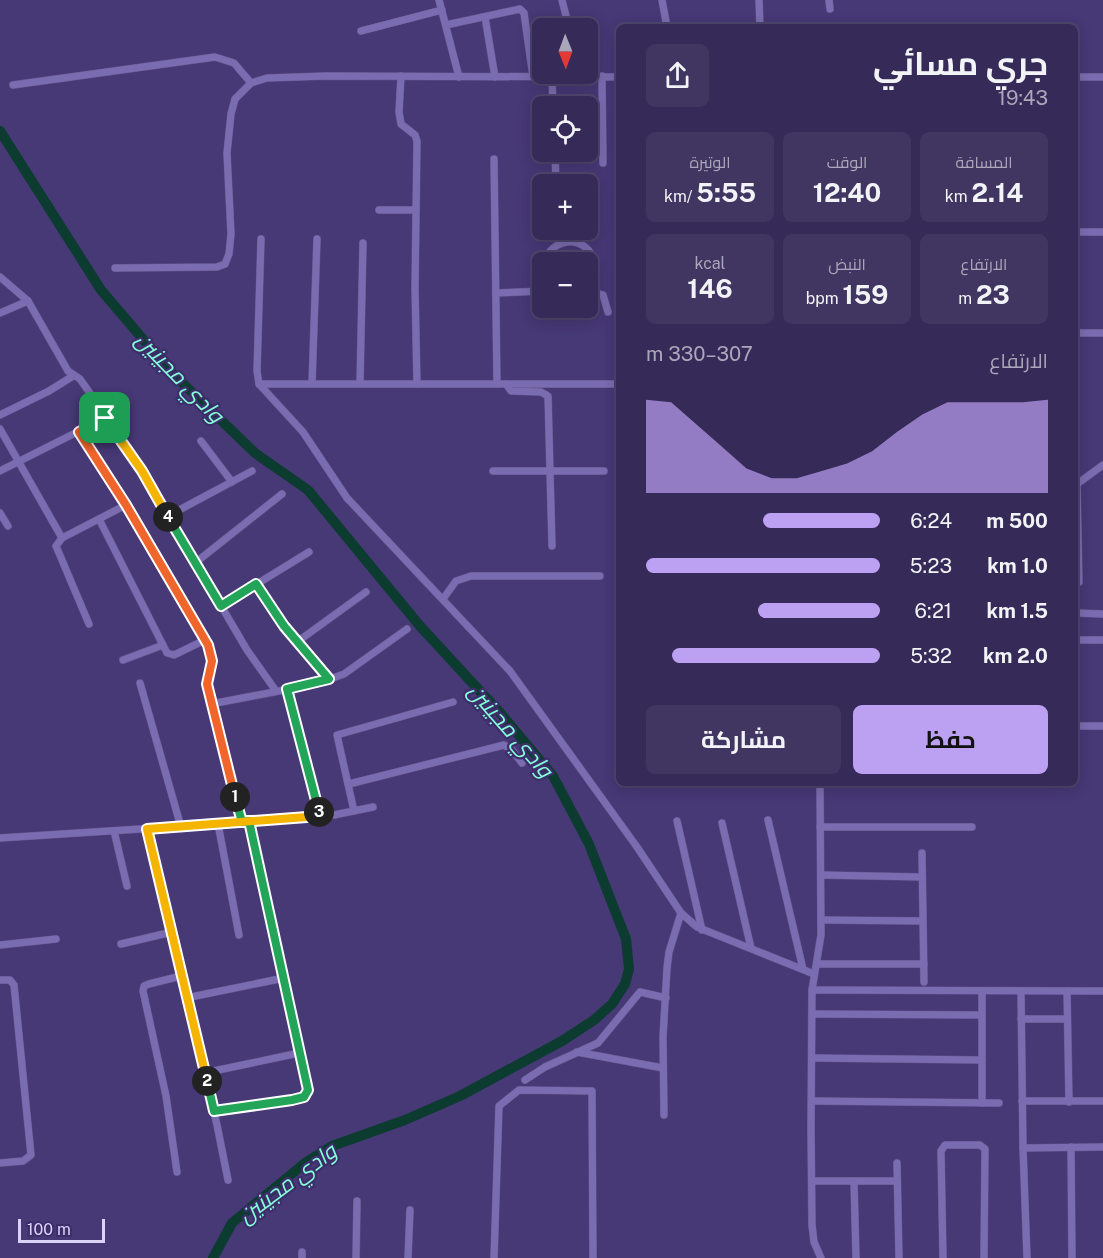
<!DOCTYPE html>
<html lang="ar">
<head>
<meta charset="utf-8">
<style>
	:root { --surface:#352a58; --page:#403661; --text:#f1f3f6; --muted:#aaa7ba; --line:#4f466e; --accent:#bca0f2 }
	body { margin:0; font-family:"Public Sans",Cairo,sans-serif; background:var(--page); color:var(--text); direction:rtl; height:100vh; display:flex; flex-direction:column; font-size:22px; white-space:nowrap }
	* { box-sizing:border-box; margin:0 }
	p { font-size:20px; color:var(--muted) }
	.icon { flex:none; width:33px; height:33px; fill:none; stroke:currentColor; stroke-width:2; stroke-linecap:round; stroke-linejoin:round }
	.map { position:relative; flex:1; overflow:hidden; direction:ltr }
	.details { position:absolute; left:616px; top:24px; width:462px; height:762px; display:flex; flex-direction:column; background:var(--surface); border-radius:9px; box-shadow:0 3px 15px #0003,0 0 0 2px var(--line); direction:rtl }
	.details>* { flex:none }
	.needle { width:39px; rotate:179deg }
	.controls { position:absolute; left:532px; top:18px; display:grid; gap:12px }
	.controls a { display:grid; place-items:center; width:66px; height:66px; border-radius:9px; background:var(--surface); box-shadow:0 3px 15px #0003,0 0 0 2px var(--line); font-size:30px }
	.scale { position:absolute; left:18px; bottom:15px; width:87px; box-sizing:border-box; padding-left:6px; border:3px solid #d9d3f9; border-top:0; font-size:16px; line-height:21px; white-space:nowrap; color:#d9d3f9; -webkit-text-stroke:4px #3d2d6a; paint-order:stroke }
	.pin { position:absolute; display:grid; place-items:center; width:51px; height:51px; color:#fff; margin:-26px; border-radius:12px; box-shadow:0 3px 9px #0006 }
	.km { position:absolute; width:30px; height:30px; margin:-15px; border-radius:50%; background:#222; color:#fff; font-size:16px; line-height:30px; text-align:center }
	.round { display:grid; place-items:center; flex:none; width:63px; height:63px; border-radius:9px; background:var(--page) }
	.head { display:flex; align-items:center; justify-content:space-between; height:102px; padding:0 30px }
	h1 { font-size:33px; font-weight:700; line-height:45px }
	.figures { display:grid; grid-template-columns:repeat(3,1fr); gap:9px; height:102px; padding:6px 30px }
	.figures div { display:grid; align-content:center; border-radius:9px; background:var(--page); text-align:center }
	.figures b { font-size:26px; font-weight:700 }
	.figures small { font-size:16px; font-weight:400 }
	.figures p { font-size:16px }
	.chart { height:168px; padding:12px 30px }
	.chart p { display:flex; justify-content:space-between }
	.chart svg { width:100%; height:108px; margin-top:6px; fill:var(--accent); opacity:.7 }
	.primary-button { display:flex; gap:12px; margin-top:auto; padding:12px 30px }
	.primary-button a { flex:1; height:69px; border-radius:9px; background:var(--accent); color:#111; font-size:24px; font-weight:700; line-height:69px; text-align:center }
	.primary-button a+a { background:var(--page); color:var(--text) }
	ul { padding:0 30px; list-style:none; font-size:20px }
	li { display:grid; grid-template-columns:96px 72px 1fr; align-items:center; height:45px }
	li i { height:15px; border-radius:8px; background:var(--accent) }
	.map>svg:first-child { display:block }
</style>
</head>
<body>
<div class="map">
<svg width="1103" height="1258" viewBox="0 0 1103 1258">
	<rect width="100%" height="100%" fill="#473876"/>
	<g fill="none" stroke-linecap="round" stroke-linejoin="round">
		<path stroke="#0b3c2f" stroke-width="10" d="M0,131L101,290L171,372L255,453L308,490L420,626L502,715L553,776L589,844L626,939L629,969L625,984L612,1004L594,1020L562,1041L460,1096L405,1120L332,1146L305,1163L232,1223L213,1258"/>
		<defs>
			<g id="minor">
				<path d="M439,0L459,77"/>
				<path d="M562,0L569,28"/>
				<path d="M662,0L667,27"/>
				<path d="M759,0L760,27"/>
				<path d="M829,0L830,9"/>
				<path d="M485,17L495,77"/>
				<path d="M446,25L520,9L524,13L533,77"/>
				<path d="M361,31L442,10"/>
				<path d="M401,76L399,112L401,124L415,135L417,141L415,288L417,384"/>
				<path d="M602,76L603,163"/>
				<path d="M552,77L553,106"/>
				<path d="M1076,77H1103"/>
				<path d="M13,85L215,57L234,63L251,83"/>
				<path d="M555,152L556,184"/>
				<path d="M494,159L497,384"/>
				<path d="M379,210H416"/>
				<path d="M1076,232H1103"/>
				<path d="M261,239L257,371L259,384L303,432L347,498L510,671L637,847L681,913L697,927L814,974"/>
				<path d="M544,262C551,239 583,233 593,258C597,268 596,281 596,291"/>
				<path d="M115,268L217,267L225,264L229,254L231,234L227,153L231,114L235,99L251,83L267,78L326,76L620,77"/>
				<path d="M0,277L28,301L68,371L80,379L87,389L142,471L247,650L276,691"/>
				<path d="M588,291L603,295L608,312"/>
				<path d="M496,293L543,291"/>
				<path d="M0,313L28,301"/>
				<path d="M1076,331L1080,333H1103"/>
				<path d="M259,384H620"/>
				<path d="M312,384L317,239"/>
				<path d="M360,384L363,243"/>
				<path d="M506,384L511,391L541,392L548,396L552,546"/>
				<path d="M0,415L49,391L73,376"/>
				<path d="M0,429L62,538"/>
				<path d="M79,432L126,505L208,645L212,661L207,685L242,822"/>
				<path d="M201,441L232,482"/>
				<path d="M0,471L105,418"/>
				<path d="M493,471H604"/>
				<path d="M0,513L8,526"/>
				<path d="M168,516L252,471"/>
				<path d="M99,519L167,653L174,655L205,640"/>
				<path d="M195,563L282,494"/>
				<path d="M1079,582L1077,484L1103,465"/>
				<path d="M256,584L283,626L329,679"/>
				<path d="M443,599L456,581L471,576H600"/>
				<path d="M221,606L309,552"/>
				<path d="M1076,613L1103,614"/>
				<path d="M89,624L56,546L62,538L126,505"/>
				<path d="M1076,640H1103"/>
				<path d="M297,642L366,592"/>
				<path d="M123,660L163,645"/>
				<path d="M140,683L181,827"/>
				<path d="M287,689L320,816"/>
				<path d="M211,704L316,684L344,674L407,629"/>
				<path d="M1076,726H1103"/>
				<path d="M820,783L821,935L812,990L811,1129L812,1225L814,1242L821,1258"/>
				<path d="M349,784L504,745L512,750L522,763"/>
				<path d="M354,811L337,735L453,702"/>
				<path d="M768,820L803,969"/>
				<path d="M677,821L702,930"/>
				<path d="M722,823L751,948"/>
				<path d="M218,824L239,935"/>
				<path d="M820,827H972"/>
				<path d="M147,829L217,1125L228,1180"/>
				<path d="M114,831L127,886"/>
				<path d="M0,838L218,824L334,815L373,807"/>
				<path d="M922,853L924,982"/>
				<path d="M821,875L922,877"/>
				<path d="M821,920L923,921"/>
				<path d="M121,944L172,932"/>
				<path d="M0,945L56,939"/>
				<path d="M817,964H924"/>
				<path d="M0,980H10L14,985L31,1155L23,1161L0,1163"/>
				<path d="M812,990L1103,991"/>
				<path d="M982,991V1103"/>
				<path d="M1021,991L1023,1148L1027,1258"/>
				<path d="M1067,991L1069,1102"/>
				<path d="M186,998L284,978"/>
				<path d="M812,1014L982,1015"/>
				<path d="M1021,1019H1067"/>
				<path d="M577,1052L663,1068"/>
				<path d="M812,1058L982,1060"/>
				<path d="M204,1073L299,1053"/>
				<path d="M525,1080L545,1067L598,1043L640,992L666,998"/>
				<path d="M812,1101L999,1103"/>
				<path d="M1022,1101H1103"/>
				<path d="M214,1111L293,1100L304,1097L307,1090L249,821"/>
				<path d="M664,1115L663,1037L667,968L669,952L681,913"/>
				<path d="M1071,1147L1072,1258"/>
				<path d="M1023,1148L1103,1147"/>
				<path d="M897,1163L899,1258"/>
				<path d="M177,1172L166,1096L143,991L144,986L149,984L181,976"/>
				<path d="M813,1181H897"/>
				<path d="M854,1181L856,1258"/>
				<path d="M302,1258V1252"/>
				<path d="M356,1258L357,1201"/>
				<path d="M408,1258L410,1210"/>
				<path d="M494,1258L499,1106L519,1090L592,1091L593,1258"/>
				<path d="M943,1258L941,1151L945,1145H980L985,1149L984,1258"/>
			</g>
		</defs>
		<use href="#minor" stroke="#615489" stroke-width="8"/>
		<use href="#minor" stroke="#7a6cb0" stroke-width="7"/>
	</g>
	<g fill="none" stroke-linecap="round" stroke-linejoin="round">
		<defs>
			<path id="split-1" d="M105,418L79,432L126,505L208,645L212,661L207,684L235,797"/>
			<path id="split-2" d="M207,1081L214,1111L292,1100L304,1097L308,1090L249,821L242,822L235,797"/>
			<path id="split-3" d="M207,1081L147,829L320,816L319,812"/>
			<path id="split-4" d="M168,517L221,606L256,584L284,626L329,679L287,689L319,812"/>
			<path id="split-5" d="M105,418L142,471L168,517"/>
		</defs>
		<use href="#split-1" stroke="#fff" stroke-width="12"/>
		<use href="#split-2" stroke="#fff" stroke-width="12"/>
		<use href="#split-3" stroke="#fff" stroke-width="12"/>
		<use href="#split-4" stroke="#fff" stroke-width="12"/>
		<use href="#split-5" stroke="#fff" stroke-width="12"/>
		<use href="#split-1" stroke="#f0652b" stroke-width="8"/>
		<use href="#split-2" stroke="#22a559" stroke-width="8"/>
		<use href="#split-3" stroke="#f5b400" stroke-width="8"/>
		<use href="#split-4" stroke="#22a559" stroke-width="8"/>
		<use href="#split-5" stroke="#f5b400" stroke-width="8"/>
	</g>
	<g text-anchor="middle" stroke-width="4.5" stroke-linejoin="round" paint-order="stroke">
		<g font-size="22" font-style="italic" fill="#85feda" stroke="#3d2d6a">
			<text transform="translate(180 377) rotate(46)" y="8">وادي مجينين</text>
			<text transform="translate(511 730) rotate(49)" y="8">وادي مجينين</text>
			<text transform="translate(287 1183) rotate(-37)" y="8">وادي مجينين</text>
		</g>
	</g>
</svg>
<div class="controls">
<a><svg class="needle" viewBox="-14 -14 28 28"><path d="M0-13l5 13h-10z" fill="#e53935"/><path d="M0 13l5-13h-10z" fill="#aaa7ba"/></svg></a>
<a><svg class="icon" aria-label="locate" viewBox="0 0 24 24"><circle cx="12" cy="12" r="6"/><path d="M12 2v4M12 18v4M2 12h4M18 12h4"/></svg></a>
<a>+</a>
<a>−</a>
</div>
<div class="scale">100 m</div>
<div class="pin" style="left:105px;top:418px;background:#1e9e55"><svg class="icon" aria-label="arrive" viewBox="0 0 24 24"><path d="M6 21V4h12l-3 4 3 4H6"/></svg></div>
<b class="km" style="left:235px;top:797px">1</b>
<b class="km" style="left:207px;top:1081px">2</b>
<b class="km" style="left:319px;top:812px">3</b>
<b class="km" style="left:168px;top:517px">4</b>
<section class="details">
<div class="head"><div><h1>جري مسائي</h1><p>19:43</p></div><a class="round"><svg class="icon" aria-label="share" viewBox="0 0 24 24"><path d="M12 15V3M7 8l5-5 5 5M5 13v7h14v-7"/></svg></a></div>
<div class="figures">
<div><p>المسافة</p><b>2.14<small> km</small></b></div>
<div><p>الوقت</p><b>12:40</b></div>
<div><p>الوتيرة</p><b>5:55<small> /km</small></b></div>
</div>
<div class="figures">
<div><p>الارتفاع</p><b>23<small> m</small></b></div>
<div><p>النبض</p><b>159<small> bpm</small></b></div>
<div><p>kcal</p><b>146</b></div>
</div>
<div class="chart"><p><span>الارتفاع</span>307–330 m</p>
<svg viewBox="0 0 160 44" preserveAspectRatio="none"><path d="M0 44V6L10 7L20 16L30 25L40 34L50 38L60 38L70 35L80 32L90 27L100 19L110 12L120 7L130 7L140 7L150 7L160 6V44z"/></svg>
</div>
<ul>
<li><b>500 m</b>6:24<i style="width:50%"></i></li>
<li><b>1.0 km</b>5:23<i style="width:100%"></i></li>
<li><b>1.5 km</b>6:21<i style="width:52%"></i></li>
<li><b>2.0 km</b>5:32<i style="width:89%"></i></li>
</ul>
<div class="primary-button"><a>حفظ</a><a>مشاركة</a></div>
</section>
</div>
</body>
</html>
